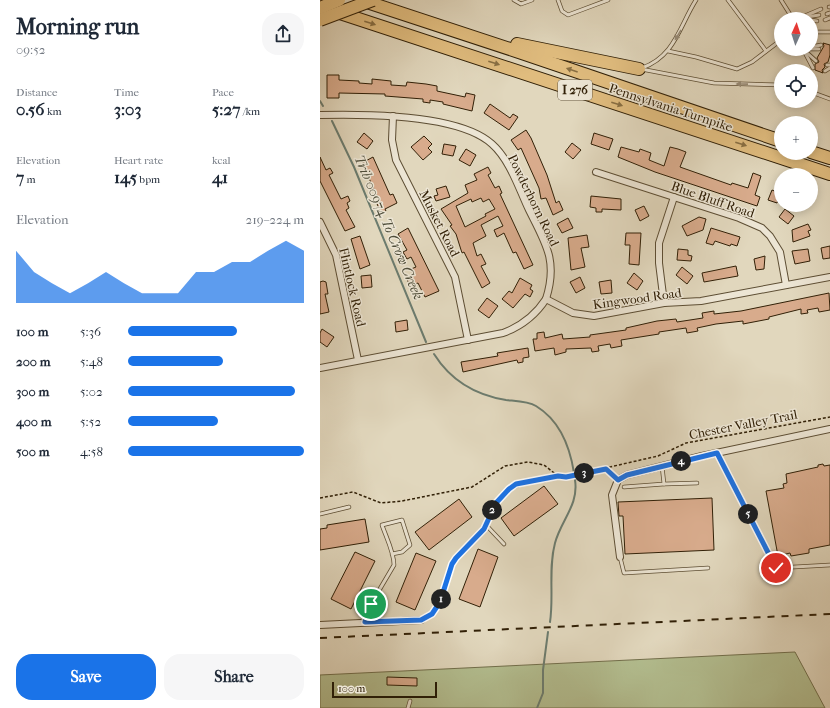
<!DOCTYPE html>
<html lang="en">
<head>
<meta charset="utf-8">
<style>
	:root { --surface:#fff; --page:#f6f6f7; --text:#1f2937; --muted:#747a83; --accent:#1a73e8 }
	body { margin:0; font-family:"IM FELL French Canon",serif; background:var(--page); color:var(--text); height:100vh; display:flex; flex-direction:column; font-size:15px; white-space:nowrap }
	* { box-sizing:border-box; margin:0 }
	p { font-size:13px; color:var(--muted) }
	.icon { flex:none; width:22px; height:22px; fill:none; stroke:currentColor; stroke-width:2; stroke-linecap:round; stroke-linejoin:round }
	.map { position:relative; flex:1; overflow:hidden }
	.side { display:flex; flex-direction:column; background:var(--surface); width:320px }
	.side>* { flex:none }
	.needle { width:26px; rotate:3deg }
	.buttons { position:absolute; left:454px; top:12px; display:grid; gap:8px }
	.buttons a { display:grid; place-items:center; width:44px; height:44px; border-radius:50%; background:var(--surface); box-shadow:0 2px 10px #0003; font-size:20px }
	.scale { position:absolute; left:12px; bottom:10px; width:105px; box-sizing:border-box; padding-left:4px; border:2px solid #312007; border-top:0; font-size:11px; line-height:14px; white-space:nowrap; color:#312007; -webkit-text-stroke:3px #ece5d4; paint-order:stroke }
	.pin { position:absolute; display:grid; place-items:center; width:34px; height:34px; color:#fff; margin:-17px; border:2px solid #fff; border-radius:50%; box-shadow:0 1px 4px #0007 }
	.km { position:absolute; width:20px; height:20px; margin:-10px; border-radius:50%; background:#222; color:#fff; font-size:11px; line-height:20px; text-align:center }
	.round { display:grid; place-items:center; flex:none; width:42px; height:42px; border-radius:16px; background:var(--page) }
	.headline { display:flex; align-items:center; justify-content:space-between; height:68px; padding:0 16px }
	h1 { font-size:22px; font-weight:800; line-height:30px }
	.metrics { display:grid; grid-template-columns:repeat(3,1fr); gap:6px; height:68px; padding:4px 16px }
	.metrics div { display:grid; align-content:center }
	.metrics b { font-size:17px; font-weight:800 }
	.metrics small { font-size:11px; font-weight:400 }
	.metrics p { font-size:11px }
	.chart { height:112px; padding:8px 16px }
	.chart p { display:flex; justify-content:space-between }
	.chart svg { width:100%; height:72px; margin-top:4px; fill:var(--accent); opacity:.7 }
	.primary-button { display:flex; gap:8px; margin-top:auto; padding:8px 16px }
	.primary-button a { flex:1; height:46px; border-radius:16px; background:var(--accent); color:#fff; font-size:16px; font-weight:800; line-height:46px; text-align:center }
	.primary-button a+a { background:var(--page); color:var(--text) }
	ul { padding:0 16px; list-style:none; font-size:13px }
	li { display:grid; grid-template-columns:64px 48px 1fr; align-items:center; height:30px }
	li i { height:10px; border-radius:5px; background:var(--accent) }
	main { display:flex; flex:1; min-height:0 }
	.map>svg:first-child { display:block }
</style>
</head>
<body>
<main>
<section class="side">
<div class="headline"><div><h1>Morning run</h1><p>09:52</p></div><a class="round"><svg class="icon" aria-label="share" viewBox="0 0 24 24"><path d="M12 15V3M7 8l5-5 5 5M5 13v7h14v-7"/></svg></a></div>
<div class="metrics">
<div><p>Distance</p><b>0.56<small> km</small></b></div>
<div><p>Time</p><b>3:03</b></div>
<div><p>Pace</p><b>5:27<small> /km</small></b></div>
</div>
<div class="metrics">
<div><p>Elevation</p><b>7<small> m</small></b></div>
<div><p>Heart rate</p><b>145<small> bpm</small></b></div>
<div><p>kcal</p><b>41</b></div>
</div>
<div class="chart"><p><span>Elevation</span>219–224 m</p>
<svg viewBox="0 0 160 44" preserveAspectRatio="none"><path d="M0 44V12L10 25L20 32L30 38L40 32L50 25L60 32L70 38L80 38L90 38L100 25L110 25L120 19L130 19L140 12L150 6L160 12V44z"/></svg>
</div>
<ul>
<li><b>100 m</b>5:36<i style="width:62%"></i></li>
<li><b>200 m</b>5:48<i style="width:54%"></i></li>
<li><b>300 m</b>5:02<i style="width:95%"></i></li>
<li><b>400 m</b>5:52<i style="width:51%"></i></li>
<li><b>500 m</b>4:58<i style="width:100%"></i></li>
</ul>
<div class="primary-button"><a>Save</a><a>Share</a></div>
</section>
<div class="map">
<svg width="510" height="708" viewBox="0 0 510 708">
	<rect width="100%" height="100%" fill="#e1d7bd"/>
	<filter id="stains"><feTurbulence type="fractalNoise" baseFrequency=".005" numOctaves="4"/><feColorMatrix values="0 0 0 0 .2 0 0 0 0 .09 0 0 0 0 .02 0 0 0 .5 -.17"/></filter>
	<radialGradient id="worn" r=".72"><stop offset=".6" stop-color="#630" stop-opacity="0"/><stop offset="1" stop-color="#630" stop-opacity=".3"/></radialGradient>
	<path fill="#b3be90" stroke="#726f4c" d="M475,652L505,708H0V675Z"/>
	<g fill="none" stroke-linecap="round" stroke-linejoin="round">
		<g stroke="#6c7c6f" stroke-width="2">
			<path d="M0,101L3,106"/>
			<path d="M12,121L34,167L106,342"/>
			<path d="M114,354C131,381 155,395 186,400C195,401 208,401 216,406C239,420 250,447 254,473"/>
			<path d="M230,622C234,596 228,569 235,543C241,520 259,505 255,480"/>
			<path d="M217,708L223,693V670L228,632"/>
		</g>
	</g>
	<g fill="#d8ab8c" stroke="#312007" fill-rule="evenodd">
		<path d="M503,43L510,45V55L508,62L504,64L505,67L502,70L503,73L495,70V64L499,62L497,58L504,46Z"/>
		<path d="M7,75H19V80L39,81V83L52,84V79L71,81V85L86,86L87,82L106,84L117,86V91L145,97L146,93L155,95L152,111L123,104V102L110,100V103L103,102V99L65,96V94L19,93V98H7Z"/>
		<path d="M170,104L190,118L193,114L198,117L189,130L164,113Z"/>
		<path d="M206,130L211,138L227,175L236,203L239,201L243,210L233,215L226,198L221,199L219,188L201,148L198,150L191,140Z"/>
		<path d="M44,133L53,141L47,149L37,142Z"/>
		<path d="M274,133L293,139L289,150L271,144Z"/>
		<path d="M104,136L112,144L108,148L112,152L103,160L91,147Z"/>
		<path d="M252,143L261,150L253,159L245,152Z"/>
		<path d="M124,144L136,146L133,156L122,154Z"/>
		<path d="M301,147L319,152L320,149L331,153L329,160L344,166L350,147L358,149L366,152L360,167L411,185L412,183L428,188L433,173L441,176L435,195L440,197L437,206L335,172L298,157Z"/>
		<path d="M146,149L156,155L150,166L139,160Z"/>
		<path d="M0,157L6,170L10,168L13,173L9,175L21,199L28,196L30,201L27,203L29,208L26,210L35,227L25,231L0,181Z"/>
		<path d="M53,157L70,195L73,194L77,203L65,209L66,211L61,214L56,201L59,200L42,163Z"/>
		<path d="M168,167L171,173L168,175L175,188L179,186L182,193L180,194L213,265L204,269L196,252L193,253L184,233L177,237L174,230L183,226L178,216L161,225L166,236L153,243L157,256L161,254L166,264L161,266L170,283L162,288L144,252L142,253L136,234L130,226L132,225L121,209L148,193L145,185L157,180L154,174ZM161,198L163,202L169,199L175,209L165,214L166,216L145,227L136,206L151,199L152,202Z"/>
		<path d="M126,186L130,197L116,201L114,196L118,195L116,189Z"/>
		<path d="M452,190L457,192L456,196L459,197L457,203L448,200Z"/>
		<path d="M271,196L301,199V210L282,209V212H276V208L270,207Z"/>
		<path d="M324,206L329,216L320,221L315,210Z"/>
		<path d="M465,209L474,216L468,224L459,217Z"/>
		<path d="M379,217L386,219L383,230L367,236L362,226Z"/>
		<path d="M248,218L253,228L242,233L237,224Z"/>
		<path d="M488,224L491,230L488,231L490,236L473,242L472,230Z"/>
		<path d="M88,228L119,291L105,297L98,283L90,286L86,277L93,274L91,269L96,267L91,257L87,259L83,252L87,250L78,234Z"/>
		<path d="M391,228L420,237L417,246L411,244L410,246L395,241L393,245L386,243Z"/>
		<path d="M306,233H321L319,265L309,264L310,245H305Z"/>
		<path d="M267,235L269,247L261,248L265,267L251,270L248,238Z"/>
		<path d="M40,236L50,265L40,269L31,239Z"/>
		<path d="M510,246V258L503,259L501,248Z"/>
		<path d="M358,249L368,250V255L372,256L371,261L357,260Z"/>
		<path d="M488,249L490,261L475,264L472,251Z"/>
		<path d="M445,256L444,269L436,270L434,259Z"/>
		<path d="M416,266L418,276L384,282L382,273Z"/>
		<path d="M362,267L373,276L367,284L356,275Z"/>
		<path d="M314,273L323,281L317,290L307,283Z"/>
		<path d="M51,275L52,287L42,288L41,276Z"/>
		<path d="M260,277L265,288L256,293L250,282Z"/>
		<path d="M200,278L212,285L210,289L213,291L210,297L205,294L193,308L182,299L189,291L192,293Z"/>
		<path d="M291,280L292,293L281,294L279,282Z"/>
		<path d="M3,281L6,282L8,294H5L9,312L0,314V282Z"/>
		<path d="M509,293L510,310L499,312L498,308L487,310L488,313L481,314V309L449,317V319L423,324V321L396,324L377,328L378,331L367,333L366,328L339,332V334L301,340L302,346L291,348L290,344L278,346L279,351L272,352L271,348L246,349V352L235,355L234,348L215,351L213,339H217V333L224,332L225,338L242,334L243,339L270,337V335L306,330V328L337,321L356,319L357,322L383,318L382,313L394,311V314L421,311Z"/>
		<path d="M167,298L178,306L169,318L158,310Z"/>
		<path d="M87,320L88,330L76,332L75,322Z"/>
		<path d="M2,329L14,337L7,347L0,342V333Z"/>
		<path d="M208,348L209,357L203,358V362L198,363L197,360L143,372L141,362L178,356L177,353Z"/>
		<path d="M503,464L504,466L510,465V545L489,549V553L471,556L470,553L458,556L446,491L464,488L463,484L467,483L466,474L498,467V465Z"/>
		<path d="M224,486L238,504L194,536L181,518Z"/>
		<path d="M392,498L394,550L305,554L303,516H299L298,502Z"/>
		<path d="M139,499L152,517L109,550L95,532Z"/>
		<path d="M45,519L49,542L0,550V529L7,528V525Z"/>
		<path d="M158,549L178,557L160,607L139,599Z"/>
		<path d="M35,552L55,561L31,609L11,599Z"/>
		<path d="M96,553L116,561L95,610L76,602Z"/>
		<path d="M67,677L97,678V686L67,685Z"/>
	</g>
	<g fill="none" stroke-linecap="round" stroke-linejoin="round">
		<defs>
			<g id="lane">
				<path d="M194,0L201,4L212,0"/>
				<path d="M238,0L242,11L248,15L288,0"/>
				<path d="M408,0L446,51"/>
				<path d="M461,0L473,19"/>
				<path d="M509,7H510"/>
				<path d="M507,14L510,13"/>
				<path d="M475,19L499,15"/>
				<path d="M486,19L480,18L501,9"/>
				<path d="M491,20L497,21"/>
				<path d="M505,20L510,18"/>
				<path d="M491,32H510"/>
				<path d="M491,47L501,45"/>
				<path d="M483,49L493,68"/>
				<path d="M490,49H499"/>
				<path d="M348,51L376,57L417,69L432,62L461,40"/>
				<path d="M485,51L496,61"/>
				<path d="M507,65H510"/>
				<path d="M322,68C355,56 359,27 376,0"/>
				<path d="M321,69L394,83L461,85"/>
				<path d="M505,71L510,68"/>
				<path d="M491,92L510,99"/>
				<path d="M397,453L456,568L510,565"/>
				<path d="M344,484L377,483"/>
				<path d="M304,487L344,484L342,466"/>
				<path d="M0,514L29,507"/>
				<path d="M166,525L184,544"/>
				<path d="M300,557L304,573L388,568"/>
				<path d="M101,619L112,614L117,609C124,593 126,574 135,560C143,548 157,541 164,529C167,524 168,517 171,512C183,487 200,482 225,480"/>
				<path d="M45,622L51,604L74,565C74,552 66,537 62,525L82,520L90,545L82,552L72,554"/>
				<path d="M88,708L90,701"/>
			</g>
			<g id="street">
				<path d="M0,115C44,114 139,114 172,144C190,160 199,189 209,210C226,244 238,261 226,299"/>
				<path d="M73,116L72,140L76,160L135,277L148,340"/>
				<path d="M276,172L419,218L442,228L450,236L460,252L466,285"/>
				<path d="M0,222L16,255L38,360"/>
				<path d="M344,303L339,263V243L354,197"/>
				<path d="M0,368L183,333C202,326 215,316 226,299L253,313L274,316L344,303L381,301L510,277"/>
				<path d="M300,557L292,495L298,480L307,475L382,456L510,429"/>
				<path d="M0,625L101,620"/>
			</g>
			<g id="highway">
				<path d="M41,0L202,53L461,141"/>
				<path d="M14,11L510,174"/>
				<path d="M197,44L319,69"/>
				<path d="M491,152L510,158"/>
			</g>
		</defs>
		<use href="#lane" stroke="#5d4e34" stroke-width="4.5"/>
		<use href="#street" stroke="#5d4e34" stroke-width="8"/>
		<use href="#highway" stroke="#312007" stroke-width="14"/>
		<g stroke="#312007" stroke-width="1.5" stroke-dasharray="3 2" stroke-linecap="butt">
			<path d="M286,469L294,476"/>
			<path d="M229,479L238,476"/>
			<path d="M0,498L33,492L61,503L82,501L152,487L185,466L208,462L224,465L238,476L246,477L338,456L366,443L510,417"/>
		</g>
		<use href="#lane" stroke="#ece5d4" stroke-width="3"/>
		<use href="#street" stroke="#ece5d4" stroke-width="6"/>
		<use href="#highway" stroke="#e0bc7e" stroke-width="12"/>
		<path stroke="#312007" stroke-width="2" stroke-dasharray="7 7" stroke-linecap="butt" d="M0,638L510,614"/>
		<defs>
			<g id="highway-bridge">
				<path d="M0,8L19,0"/>
				<path d="M0,20L53,0"/>
			</g>
		</defs>
		<use href="#highway-bridge" stroke="#312007" stroke-width="14" stroke-linecap="butt"/>
		<use href="#highway-bridge" stroke="#e0bc7e" stroke-width="12"/>
	</g>
	<defs><path id="oneway-solid" d="M-6-.8H1V-3.2L6.5 0L1 3.2V.8H-6Z"/></defs>
	<g fill="#886e42">
		<use href="#oneway-solid" transform="translate(50 23) rotate(18)"/>
		<use href="#oneway-solid" transform="translate(174 63) rotate(18)"/>
		<use href="#oneway-solid" transform="translate(252 70) rotate(-161)"/>
		<use href="#oneway-solid" transform="translate(297 104) rotate(18)"/>
		<use href="#oneway-solid" transform="translate(421 144) rotate(18)"/>
	</g>
	<g fill="#988c78">
		<use href="#oneway-solid" transform="translate(358 35) rotate(121)"/>
		<use href="#oneway-solid" transform="translate(422 84) rotate(-179)"/>
	</g>
	<g fill="none" stroke-linecap="round" stroke-linejoin="round">
		<defs>
			<path id="route" d="M51,604L45,622L101,620L112,614L120,602L132,564L136,558L164,529L176,503L189,489L196,484L238,476L246,477L286,469L298,480L307,475L397,453L456,568"/>
		</defs>
		<use href="#route" stroke="#fff" stroke-width="8"/>
		<use href="#route" stroke="#1a73e8" stroke-width="5"/>
	</g>
	<g text-anchor="middle" stroke-width="3" stroke-linejoin="round" paint-order="stroke">
		<rect fill="#ece5d4" stroke="#695b44" stroke-width="1" x="238" y="80" width="34" height="20" rx="3"/>
		<g font-size="12" font-weight="bold" fill="#312007">
			<text x="255" y="94">I 276</text>
		</g>
		<g font-size="13" fill="#312007" stroke="#ece5d4">
			<text transform="translate(351 107) rotate(18)" y="5">Pennsylvania Turnpike</text>
			<text transform="translate(393 199) rotate(19)" y="5">Blue Bluff Road</text>
			<text transform="translate(214 200) rotate(64)" y="5">Powderhorn Road</text>
			<text transform="translate(120 223) rotate(63)" y="5">Musket Road</text>
			<text transform="translate(33 287) rotate(77)" y="5">Flintlock Road</text>
			<text transform="translate(317 298) rotate(-8)" y="5">Kingwood Road</text>
			<text transform="translate(423 424) rotate(-11)" y="5">Chester Valley Trail</text>
		</g>
		<g font-size="14" font-style="italic" fill="#4f4e3b" stroke="#ece5d4">
			<text transform="translate(69 227) rotate(67)" y="5">Trib 00974 To Crow Creek</text>
		</g>
	</g>
	<rect width="100%" height="100%" filter="url(#stains)"/>
	<rect width="100%" height="100%" fill="url(#worn)"/>
</svg>
<div class="buttons">
<a><svg class="needle" viewBox="-14 -14 28 28"><path d="M0-13l5 13h-10z" fill="#e53935"/><path d="M0 13l5-13h-10z" fill="#747a83"/></svg></a>
<a><svg class="icon" aria-label="locate" viewBox="0 0 24 24"><circle cx="12" cy="12" r="6"/><path d="M12 2v4M12 18v4M2 12h4M18 12h4"/></svg></a>
<a>+</a>
<a>−</a>
</div>
<div class="scale">100 m</div>
<div class="pin" style="left:51px;top:604px;background:#1e9e55"><svg class="icon" aria-label="arrive" viewBox="0 0 24 24"><path d="M6 21V4h12l-3 4 3 4H6"/></svg></div>
<div class="pin" style="left:456px;top:568px;background:#d93025"><svg class="icon" aria-label="check" viewBox="0 0 24 24"><path d="M5 12l5 5 9-10"/></svg></div>
<b class="km" style="left:121px;top:599px">1</b>
<b class="km" style="left:172px;top:510px">2</b>
<b class="km" style="left:264px;top:473px">3</b>
<b class="km" style="left:361px;top:461px">4</b>
<b class="km" style="left:428px;top:514px">5</b>
</div>
</main>
</body>
</html>
